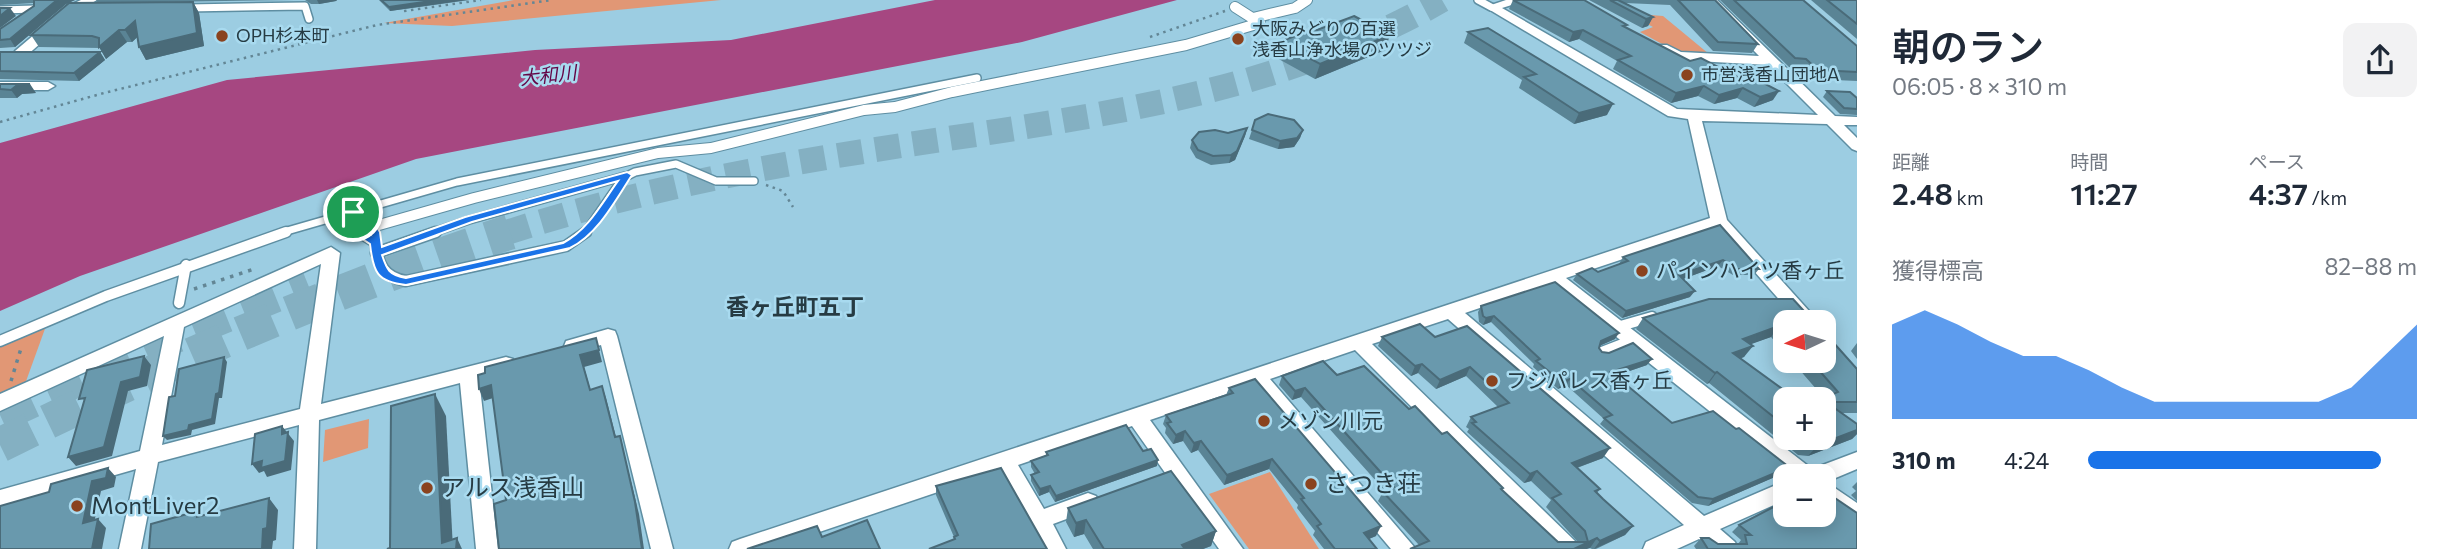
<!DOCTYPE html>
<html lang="ja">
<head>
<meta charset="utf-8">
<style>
	:root { --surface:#fff; --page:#f2f2f3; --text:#1f2937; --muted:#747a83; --accent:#1a73e8 }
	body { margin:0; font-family:Commissioner,"Noto Sans JP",sans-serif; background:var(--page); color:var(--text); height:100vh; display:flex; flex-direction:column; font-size:26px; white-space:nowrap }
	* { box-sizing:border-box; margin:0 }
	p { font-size:23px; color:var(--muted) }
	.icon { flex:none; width:38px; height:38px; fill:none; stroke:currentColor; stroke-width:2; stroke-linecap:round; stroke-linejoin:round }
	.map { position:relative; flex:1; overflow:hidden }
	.drawer { display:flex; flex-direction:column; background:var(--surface); width:595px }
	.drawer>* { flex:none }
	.needle { width:46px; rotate:266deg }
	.tools { position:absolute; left:1773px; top:310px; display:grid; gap:14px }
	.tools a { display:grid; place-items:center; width:63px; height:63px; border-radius:14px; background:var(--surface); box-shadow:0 4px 18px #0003; font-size:35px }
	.pin { position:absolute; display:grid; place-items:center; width:60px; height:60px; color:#fff; margin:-30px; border:4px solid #fff; border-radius:50%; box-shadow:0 2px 7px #0007 }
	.round { display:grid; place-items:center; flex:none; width:74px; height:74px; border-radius:14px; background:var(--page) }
	.overview { display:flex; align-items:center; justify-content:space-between; height:119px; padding:0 35px }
	h1 { font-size:38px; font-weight:600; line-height:52px }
	.figures { display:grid; grid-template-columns:repeat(3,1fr); gap:10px; height:119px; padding:7px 35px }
	.figures div { display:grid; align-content:center }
	.figures b { font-size:30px; font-weight:600 }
	.figures small { font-size:19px; font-weight:400 }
	.figures p { font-size:19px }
	.chart { height:196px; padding:14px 35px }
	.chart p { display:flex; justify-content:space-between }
	.chart svg { width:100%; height:126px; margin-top:7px; fill:var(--accent); opacity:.7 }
	ul { padding:0 35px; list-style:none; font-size:23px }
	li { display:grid; grid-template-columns:112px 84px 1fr; align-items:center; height:52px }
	li i { height:18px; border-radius:9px; background:var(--accent) }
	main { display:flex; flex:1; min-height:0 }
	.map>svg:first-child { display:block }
</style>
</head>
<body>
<main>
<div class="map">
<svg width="1857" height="549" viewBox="0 0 1857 549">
	<rect width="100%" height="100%" fill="#9ccde2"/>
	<g fill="#e19775">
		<path d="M514,0H721L452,26L384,23Z"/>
		<path d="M1626,13L1663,16L1709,54L1675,51L1640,32L1653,27Z"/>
		<path d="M46,326L25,384L0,394V346Z"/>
		<path d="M369,419L368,448L323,462L325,430Z"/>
		<path d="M1270,472L1319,549H1249L1209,494Z"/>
	</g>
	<path fill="#a64781" d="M935,0H1177L1022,42L416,159L80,276L0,311V143L227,80L535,50L731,40Z"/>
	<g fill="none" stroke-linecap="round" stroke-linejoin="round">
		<path stroke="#84b0c2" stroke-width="25" stroke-dasharray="25 13" stroke-linecap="butt" d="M505,233C622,195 744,170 866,151C1063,120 1266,101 1442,0"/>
		<g stroke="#84b0c2" stroke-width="35" stroke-dasharray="35 18" stroke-linecap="butt">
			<path d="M0,415L152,345L307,282"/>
			<path d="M0,445C166,363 334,289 510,232"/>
		</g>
		<defs>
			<g id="service-far1">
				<path d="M1478,0L1491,7"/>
				<path d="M187,8L305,6L309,19"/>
				<path d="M0,10L35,9L31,12"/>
				<path d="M355,212L367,219L374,233"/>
				<path d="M329,219L346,223L362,233"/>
				<path d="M280,233L457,182L977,78"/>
				<path d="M431,233L469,220L625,176"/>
				<path d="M585,233L623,178L635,172L676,164L716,181H754"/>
			</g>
			<g id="service">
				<path d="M359,232L375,242C378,264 383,277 406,281L566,246L586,232"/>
				<path d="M374,232L375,242"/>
				<path d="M376,253L436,232"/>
				<path d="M179,303L186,265"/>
				<path d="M1617,327L1652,317"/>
				<path d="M0,341L106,296L286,232"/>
				<path d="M1602,352L1633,340"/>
			</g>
			<g id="pedestrian">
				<path d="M1253,18L1295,8L1307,0"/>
				<path d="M358,231L474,198L658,153L711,148L864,110L895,107L952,92L1186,45L1260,23L1235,7"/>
			</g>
			<g id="minor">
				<path d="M81,0H97L76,12L25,57H15V51L68,6Z"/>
				<path d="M1506,0H1528L1502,8L1677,109L1818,115L1768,65L1678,60L1657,51V45H1667L1681,52L1759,56L1704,0H1717L1835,116L1857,117V125H1844L1857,138V151L1852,149L1827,124L1702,121L1727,220L1819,322H1799L1716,228L1566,278L1812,469L1857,452V469L1826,482L1857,503V524L1824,502V476H1791L1550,284L1465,313L1704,516L1785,481V500L1720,529L1735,542L1738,549H1711L1699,539L1677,549H1643L1646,542L1684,525L1448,319L1372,344L1576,542L1579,549H1553L1355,350L1270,379L1416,549H1391L1253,385L1150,420L1243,549H1219L1132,426L1018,465L1044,509L1088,493L1096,496L1099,502L1096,508L1053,524L1066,549H1043L1000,471L769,549H729L732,542L740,539L1710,218L1688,119L1668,116L1485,7Z"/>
				<path d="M0,82H48L55,86L48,90H0Z"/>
				<path d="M331,247L340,253L321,404L506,357L513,359L516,364L513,369L479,378L498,549H476L460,383L319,420L316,549H294L299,425L158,462L141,549H119L136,469L0,508V490L140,451L164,336L0,411V394ZM321,264L300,409L162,445L184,327Z"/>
				<path d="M608,329L615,331L617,336L673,549H651L601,345L573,353L566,351L564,346L566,341Z"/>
			</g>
		</defs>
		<use href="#service-far1" stroke="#5e8ea2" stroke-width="10"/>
		<use href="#service" stroke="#5e8ea2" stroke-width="13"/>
		<use href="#pedestrian" stroke="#5e8ea2" stroke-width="12"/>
		<use href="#minor" stroke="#5e8ea2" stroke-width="3"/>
		<g stroke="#638695" stroke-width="2.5" stroke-dasharray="2.5 4.5" stroke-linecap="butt">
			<path d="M404,11L481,0"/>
			<path d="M1150,37L1225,11"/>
			<path d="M0,122L104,93L377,25L552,0"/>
			<path d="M766,185L783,191L793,207"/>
		</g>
		<g stroke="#638695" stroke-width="3.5" stroke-dasharray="3.5 6" stroke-linecap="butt">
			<path d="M194,289L257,268"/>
			<path d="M11,381L22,345"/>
		</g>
		<use href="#service-far1" stroke="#fff" stroke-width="7"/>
		<use href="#service" stroke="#fff" stroke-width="10"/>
		<use href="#pedestrian" stroke="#fff" stroke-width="10"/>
		<use href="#minor" fill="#fff" fill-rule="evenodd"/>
	</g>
	<g fill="#5a8495">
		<path d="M0,0H75L66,4L15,47L0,48V29L34,6V3L0,5Z"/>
		<path d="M96,0H295L98,3Z"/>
		<path d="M305,0H337L336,1L319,4H311Z"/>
		<path d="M379,0H468L390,11Z"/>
		<path d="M1513,0L1626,27L1690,61L1773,100L1754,107L1737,98L1714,104L1698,96L1671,103L1613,69L1617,61L1579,39L1569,42L1509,9Z"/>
		<path d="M1589,0H1715L1758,44L1752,53L1713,51L1670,5L1625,3L1653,17L1648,26L1642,28Z"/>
		<path d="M1720,0H1803L1857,46V81L1812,79L1800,68L1789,67Z"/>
		<path d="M1811,0H1857V39Z"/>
		<path d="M193,2L199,13L204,46L146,60L139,47L137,37L132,42H127L106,59L100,48L39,47L31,35Z"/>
		<path d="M1468,32L1607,115L1574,124L1519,88L1522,80L1464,43Z"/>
		<path d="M1279,42L1385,50L1315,79L1275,57Z"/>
		<path d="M0,52H100L105,60L79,81L0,79Z"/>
		<path d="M0,84L36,93L22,94L17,98H0Z"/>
		<path d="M1827,91L1857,98V115L1840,114L1823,97Z"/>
		<path d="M1247,128L1245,136L1235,160L1229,163L1211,165L1196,158L1190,148L1192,140Z"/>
		<path d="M1252,130H1303L1300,138L1294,147L1278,149L1249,139Z"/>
		<path d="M1720,225L1759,269L1754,275H1733L1718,266L1683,279L1690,297L1622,318L1573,280L1577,274L1598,272L1619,264L1623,257Z"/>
		<path d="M1481,306L1615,339L1599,346V348L1602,352L1647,365L1615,376L1672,423L1736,429L1789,467L1784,473L1708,506L1692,503L1600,424L1604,419L1566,385L1558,389L1533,367L1534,364L1491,322L1483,325L1479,322L1478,312Z"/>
		<path d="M1643,318L1785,322V353L1771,337L1750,344L1744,357L1741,358L1785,399V438H1824V398L1791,360H1824L1857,369V413H1842L1857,424V434L1852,439L1808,456L1798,455L1709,383L1707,384L1636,329Z"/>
		<path d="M1382,337H1435L1603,458L1577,468L1600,489L1597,493L1603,499L1633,526L1625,535L1596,549H1592L1590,548L1419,545L1378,501L1383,492L1385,491L1301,397L1292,400L1279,385L1282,376L1337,375L1409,409L1442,434L1503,488L1502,490L1558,542H1578L1546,507L1551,500L1531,481L1524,483L1467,432L1469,429L1466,427L1471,417L1498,407L1466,376L1436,389L1418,373L1411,376L1378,346Z"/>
		<path d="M1857,343V359L1851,351Z"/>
		<path d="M1229,388L1376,536L1369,539L1377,549H1324L1313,535L1315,531L1297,508L1298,505L1269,469L1224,485L1198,450L1191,453L1183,441L1173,444L1165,433L1166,428L1163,424L1166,415L1226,395Z"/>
		<path d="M1143,451L1157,466L1055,502L1049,492L1039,496L1031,481V475L1035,474L1031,467V461L1046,456V452Z"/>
		<path d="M1857,482V501L1851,495L1856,491L1852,487Z"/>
		<path d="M936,486L1047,549L954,540V537L936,495Z"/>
		<path d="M1068,508L1216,531L1211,546L1203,549H1093L1084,534L1074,537L1066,522Z"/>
		<path d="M1785,514L1857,549H1696L1694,546L1701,538L1718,544H1738L1741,540L1732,532L1739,525Z"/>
	</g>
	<g fill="#4a6b79">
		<path d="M57,0H75L66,4L15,47L10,39Z"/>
		<path d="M317,0H337L336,1L319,4Z"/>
		<path d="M438,0H468L390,11L389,7Z"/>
		<path d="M193,2L199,13L204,46L146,60L139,47Z"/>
		<path d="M10,8L16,16L0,28V16Z"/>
		<path d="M1653,17L1648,26L1642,28L1646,19Z"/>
		<path d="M135,21L142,33L132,42L125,30Z"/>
		<path d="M119,30L127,42L106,59L99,47Z"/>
		<path d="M1583,30L1579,39L1569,42L1573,32Z"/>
		<path d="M1390,35L1385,50L1315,79L1320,64Z"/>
		<path d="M100,52L105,60L79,81L74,73Z"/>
		<path d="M30,84L36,93L22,94L17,98L11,90L16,86Z"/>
		<path d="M1704,86L1698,96L1671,103L1676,93Z"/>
		<path d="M1743,88L1737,98L1714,104L1719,95Z"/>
		<path d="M1779,91L1773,100L1754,107L1760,97Z"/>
		<path d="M1613,104L1607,115L1574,124L1579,113Z"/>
		<path d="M1247,128L1245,136L1235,160L1229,163L1231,155Z"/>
		<path d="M1303,130L1300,138L1294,147L1278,149L1280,141Z"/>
		<path d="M1723,260L1718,266L1675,282L1679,275Z"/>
		<path d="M1695,291L1690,297L1622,318L1626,311Z"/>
		<path d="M1494,316L1491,322L1483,325L1486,318Z"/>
		<path d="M1779,326L1771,337L1735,350L1743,339Z"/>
		<path d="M1619,333L1615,339L1597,347L1601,341Z"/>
		<path d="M596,338L602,362L584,367L594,402L580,355Z"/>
		<path d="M1753,346L1744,357L1725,364L1733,353Z"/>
		<path d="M144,356L151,365L147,386L128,391L112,456L76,466L68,457L121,382Z"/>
		<path d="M224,357L227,362L222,398H219L215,424L192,430L191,435L167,440L163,436L189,425L216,394Z"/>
		<path d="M1652,359L1647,365L1606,379L1611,372Z"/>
		<path d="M1422,364L1418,373L1411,376L1415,366Z"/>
		<path d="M1470,367L1466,376L1436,389L1440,380Z"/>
		<path d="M1717,372L1709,383L1707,384L1715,373Z"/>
		<path d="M1570,379L1566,385L1558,389L1562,382Z"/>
		<path d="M491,385L496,397L484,401L479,389Z"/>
		<path d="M602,386L606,398L619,449L615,437Z"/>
		<path d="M1305,388L1301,397L1292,400L1295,391Z"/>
		<path d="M435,394L446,416L453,549L442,543Z"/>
		<path d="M282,426L294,441L291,470L267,477L264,471L259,473L252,464L262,461L282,434Z"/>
		<path d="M1857,430V434L1852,439L1808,456L1818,445Z"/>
		<path d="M1185,431L1183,441L1173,444L1176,435Z"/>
		<path d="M620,436L639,514L644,549H642Z"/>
		<path d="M1201,441L1198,450L1191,453L1194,443Z"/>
		<path d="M1610,448L1603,458L1565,472L1572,463Z"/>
		<path d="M1272,459L1269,469L1224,485L1227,475Z"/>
		<path d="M1158,460L1157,466L1055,502L1056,496Z"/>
		<path d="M1789,467L1784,473L1708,506L1713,499Z"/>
		<path d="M108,468L116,477L114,487L101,491L92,532L83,523L92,481Z"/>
		<path d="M1537,471L1531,481L1524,483L1530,474Z"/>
		<path d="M1050,486L1049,492L1039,496L1040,489Z"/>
		<path d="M269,498L278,510L276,540L273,541L272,549H262L263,529Z"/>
		<path d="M98,519L106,528L102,549H92Z"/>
		<path d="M1086,520L1084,534L1074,537L1076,523Z"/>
		<path d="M1381,526L1376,536L1359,543L1364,533Z"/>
		<path d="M1633,526L1625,535L1594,549L1600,541Z"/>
		<path d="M1216,531L1211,546L1203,549H1180L1182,545Z"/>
		<path d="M457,538L462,549H456Z"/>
		<path d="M1597,538L1590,548L1587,549H1574Z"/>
	</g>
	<g fill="#6999ad" stroke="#4a6b79" stroke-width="2">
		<path d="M34,0H57L10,39L0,40V29L34,6Z"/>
		<path d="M381,0H438L389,7Z"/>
		<path d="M1513,0H1584L1627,25L1623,26L1690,61L1701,58L1743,80L1752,77L1779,91L1760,97L1743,88L1719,95L1704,86L1676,93L1618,60L1631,56L1583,30L1573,32Z"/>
		<path d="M1610,0H1618L1653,17L1646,19Z"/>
		<path d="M1678,0H1715L1758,44L1718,42Z"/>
		<path d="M1734,0H1803L1857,46V72L1818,70L1806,59L1795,58Z"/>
		<path d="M1827,0H1857V24Z"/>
		<path d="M193,2L197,33L139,47L135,21L125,30H119L99,47V38L92,36L31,35L69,3Z"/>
		<path d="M0,8H10L0,16Z"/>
		<path d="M1354,16L1390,35L1320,64L1279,42L1314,29L1317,30Z"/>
		<path d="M1488,28L1613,104L1579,113L1524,77L1536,74L1468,32Z"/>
		<path d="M0,52H100L74,73L0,71Z"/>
		<path d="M0,84H30L16,86L11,90L0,89Z"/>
		<path d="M1827,91L1850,92L1857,98V109L1844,108Z"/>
		<path d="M1268,114L1294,120L1303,130L1297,138L1280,141L1252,130L1255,120Z"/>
		<path d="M1247,128L1237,151L1231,155L1213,156L1198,150L1192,140L1199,132L1215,130L1228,133Z"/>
		<path d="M1720,225L1759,269H1737L1723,260L1679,275L1695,291L1626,311L1577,274L1592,268L1598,272L1628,261L1623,257Z"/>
		<path d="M1555,282L1619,333L1601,341L1599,348L1602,352L1609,353L1633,343L1652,359L1611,372L1672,423L1713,411L1736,429L1739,428L1789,467L1713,499L1698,497L1604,418L1612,415L1570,379L1562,382L1536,361L1540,359L1494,316L1486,318L1483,316L1481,306Z"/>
		<path d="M1709,299H1793L1814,322H1785V332L1779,326L1743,339L1753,346L1733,353L1796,399H1785V426L1717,372L1715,373L1643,318Z"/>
		<path d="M1420,324L1435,337L1467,326L1610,448L1572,463L1600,489L1595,491L1603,499L1633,526L1600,541L1597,538L1574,549H1410L1429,541L1383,492L1394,487L1305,388L1295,391L1282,376L1323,361L1337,375L1364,366L1409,409L1415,406L1442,434L1447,432L1503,488L1501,489L1558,542H1588L1585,531L1552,498L1561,494L1537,471L1530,474L1472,423L1476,422L1471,417L1509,403L1470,367L1440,380L1422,364L1415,366L1382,337Z"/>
		<path d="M1824,332L1857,369V402H1826L1857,424V430L1818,445L1808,444L1800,438H1824V399H1822L1838,392L1810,360H1824Z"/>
		<path d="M596,338L599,350L580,355L590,390L602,386L615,437L620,436L635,502L642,549H499L494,504L506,500L491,385L479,389L478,375L485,373V367Z"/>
		<path d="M144,356L140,377L121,382L104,447L68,457L85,398L79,399L87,370Z"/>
		<path d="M224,357L219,393L216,394L212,419L189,425L188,430L163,436L169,397L175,396L179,369Z"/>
		<path d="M1255,379L1381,526L1364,533L1377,549H1335L1317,526L1321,524L1301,499L1304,498L1272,459L1227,475L1201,441L1194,443L1185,431L1176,435L1167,423L1171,422L1166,415L1233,393L1229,388Z"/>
		<path d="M435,394L442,543L457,538L456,549H387L390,548L391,406Z"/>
		<path d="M1126,425L1143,451L1151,449L1158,460L1056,496L1050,486L1040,489L1031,475L1039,472L1031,461L1048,455L1046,452Z"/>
		<path d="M282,426V434L288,432L285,461L261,468L262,461L252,464L255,434Z"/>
		<path d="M108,468L106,478L92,481L83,523L98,519L92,549H0V506L49,492L51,484Z"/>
		<path d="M1001,468L1047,549H929L955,539L954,537L958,535L936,486Z"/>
		<path d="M1171,471L1216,531L1182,545L1185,549H1104L1086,520L1076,523L1068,508Z"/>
		<path d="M1829,494L1857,513V549H1708L1701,538H1709L1718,544H1747L1745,535H1751L1739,525L1785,501V514H1824V496Z"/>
		<path d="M269,498L267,528L263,529L262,549H149L151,524L198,511L197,517Z"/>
		<path d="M867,520L880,549H747L817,526L822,537Z"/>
	</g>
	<path fill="#1a73e8" stroke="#fff" stroke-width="2" fill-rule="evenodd" d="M627,172L632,175C615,201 598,234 570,248L406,285C377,282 373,272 370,244L343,226L324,219L353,208L367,212L380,232L382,247L465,217ZM618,181C602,203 588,230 563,243L406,278C389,275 387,270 382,255L472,222ZM354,215L360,216L370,234L341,219Z"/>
	<g fill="#8a431f" stroke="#a8daef" stroke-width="2.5">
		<circle cx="222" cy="36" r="7"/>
		<circle cx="1238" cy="39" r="7"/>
		<circle cx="1687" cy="75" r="7"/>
		<circle cx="1642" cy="271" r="7"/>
		<circle cx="1492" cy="381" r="7"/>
		<circle cx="1264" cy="421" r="7"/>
		<circle cx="1311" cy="484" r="7"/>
		<circle cx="427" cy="488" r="7"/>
		<circle cx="77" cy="506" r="7"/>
	</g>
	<g text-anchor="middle" stroke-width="5" stroke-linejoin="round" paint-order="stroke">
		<g font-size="18" fill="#263b43" stroke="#a8daef" text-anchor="start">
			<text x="1252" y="35">大阪みどりの百選<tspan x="1252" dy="21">浅香山浄水場のツツジ</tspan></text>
			<text x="236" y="42">OPH杉本町</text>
			<text x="1701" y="81">市営浅香山団地A</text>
		</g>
		<g font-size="19" font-style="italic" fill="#630546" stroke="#a8daef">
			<text transform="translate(548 75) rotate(-6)" y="7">大和川</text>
		</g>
		<g font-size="21" fill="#263b43" stroke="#a8daef" text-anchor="start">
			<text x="1656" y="278">パインハイツ香ヶ丘</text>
			<text x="1506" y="388">フジパレス香ヶ丘</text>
			<text x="1278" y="428">メゾン川元</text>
		</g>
		<g font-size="23" font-weight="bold" fill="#263b43" stroke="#a8daef">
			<text x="795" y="315">香ヶ丘町五丁</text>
		</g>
		<g font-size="24" fill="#263b43" stroke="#a8daef" text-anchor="start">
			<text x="1325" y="492">さつき荘</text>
			<text x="441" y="496">アルス浅香山</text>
			<text x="91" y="514">MontLiver2</text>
		</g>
	</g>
</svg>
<div class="tools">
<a><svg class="needle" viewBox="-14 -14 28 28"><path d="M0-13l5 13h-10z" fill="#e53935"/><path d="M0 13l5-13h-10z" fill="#747a83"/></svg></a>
<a>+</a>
<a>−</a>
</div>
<div class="pin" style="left:353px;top:212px;background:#1e9e55"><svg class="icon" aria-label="arrive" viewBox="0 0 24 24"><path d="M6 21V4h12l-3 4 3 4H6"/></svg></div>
</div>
<section class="drawer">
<div class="overview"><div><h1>朝のラン</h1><p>06:05 · 8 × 310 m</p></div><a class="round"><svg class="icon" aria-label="share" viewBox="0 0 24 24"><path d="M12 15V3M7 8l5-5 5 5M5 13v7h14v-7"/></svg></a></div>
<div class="figures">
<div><p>距離</p><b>2.48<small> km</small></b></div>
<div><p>時間</p><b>11:27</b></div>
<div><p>ペース</p><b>4:37<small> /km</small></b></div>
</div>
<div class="chart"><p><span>獲得標高</span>82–88 m</p>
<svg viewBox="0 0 160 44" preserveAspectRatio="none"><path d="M0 44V11L10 6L20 11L30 17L40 22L50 22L60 27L70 33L80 38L90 38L100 38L110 38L120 38L130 38L140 33L150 22L160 11V44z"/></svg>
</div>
<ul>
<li><b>310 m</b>4:24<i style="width:89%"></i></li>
</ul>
</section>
</main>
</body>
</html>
